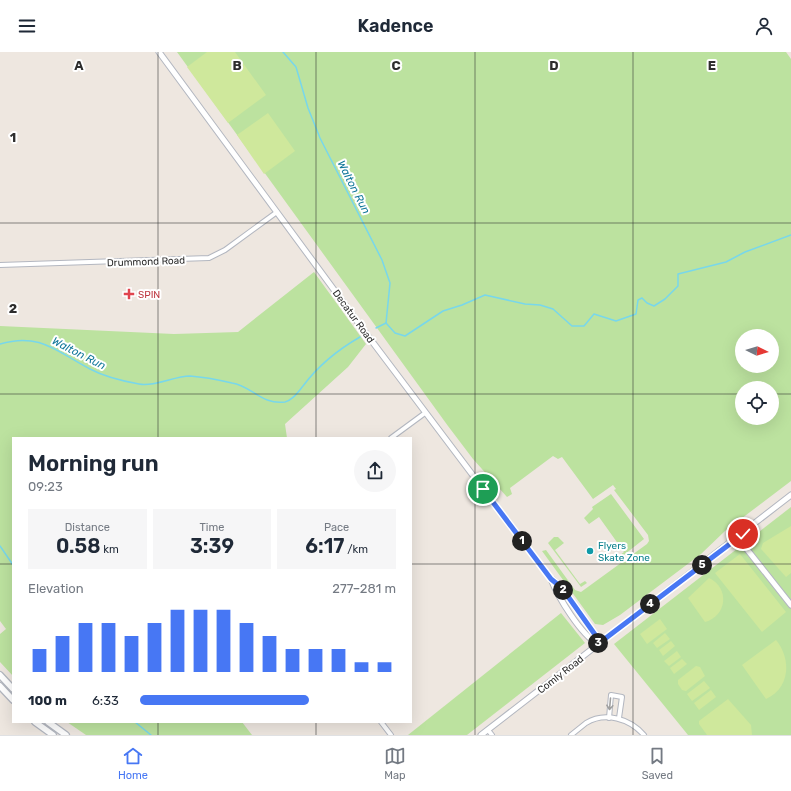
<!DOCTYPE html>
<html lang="en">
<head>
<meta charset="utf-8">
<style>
	:root { --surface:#fff; --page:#f6f6f7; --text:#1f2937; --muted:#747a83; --line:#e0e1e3; --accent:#4777f4 }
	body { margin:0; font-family:Rubik,sans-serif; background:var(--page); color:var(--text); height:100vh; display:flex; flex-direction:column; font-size:15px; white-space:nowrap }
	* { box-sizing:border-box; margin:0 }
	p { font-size:13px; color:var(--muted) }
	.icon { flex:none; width:22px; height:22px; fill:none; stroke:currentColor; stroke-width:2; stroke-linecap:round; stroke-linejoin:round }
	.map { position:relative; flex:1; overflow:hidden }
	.drawer { position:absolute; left:12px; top:385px; width:400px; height:286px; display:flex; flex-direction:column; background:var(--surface); border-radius:0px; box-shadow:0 4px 16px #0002 }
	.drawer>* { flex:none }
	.needle { width:26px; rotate:95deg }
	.controls { position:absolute; left:735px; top:277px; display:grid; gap:8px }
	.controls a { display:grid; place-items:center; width:44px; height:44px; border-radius:50%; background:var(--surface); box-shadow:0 4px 16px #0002; font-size:20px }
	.pin { position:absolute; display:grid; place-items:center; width:34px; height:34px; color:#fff; margin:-17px; border:2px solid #fff; border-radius:50%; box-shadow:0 1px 4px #0007 }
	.km { position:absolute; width:20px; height:20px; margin:-10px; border-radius:50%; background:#222; color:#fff; font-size:11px; line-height:20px; text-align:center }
	.round { display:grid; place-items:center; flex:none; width:42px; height:42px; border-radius:21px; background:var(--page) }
	.head { display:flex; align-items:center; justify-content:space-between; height:68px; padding:0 16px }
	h1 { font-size:22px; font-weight:600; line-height:30px }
	.stats { display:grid; grid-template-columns:repeat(3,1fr); gap:6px; height:68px; padding:4px 16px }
	.stats div { display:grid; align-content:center; border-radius:0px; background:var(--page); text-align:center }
	.stats b { font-size:20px; font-weight:600 }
	.stats small { font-size:11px; font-weight:400 }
	.stats p { font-size:11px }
	.chart { height:112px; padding:8px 16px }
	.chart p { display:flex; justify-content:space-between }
	.chart svg { width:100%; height:72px; margin-top:4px; stroke:var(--accent); stroke-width:6 }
	ul { padding:0 16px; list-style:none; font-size:13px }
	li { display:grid; grid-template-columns:64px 48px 1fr; align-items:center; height:30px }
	li i { height:10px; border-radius:5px; background:var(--accent) }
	header { display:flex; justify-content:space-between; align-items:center; height:52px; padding:0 16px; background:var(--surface); font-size:18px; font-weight:600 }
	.menu { display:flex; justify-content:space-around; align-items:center; height:56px; border-top:1px solid var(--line); background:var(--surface); font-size:11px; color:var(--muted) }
	.menu a { display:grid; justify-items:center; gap:2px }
	.menu .on { color:var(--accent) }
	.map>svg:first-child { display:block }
</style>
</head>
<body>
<header><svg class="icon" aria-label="menu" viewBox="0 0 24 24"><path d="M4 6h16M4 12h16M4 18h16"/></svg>Kadence<svg class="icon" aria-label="person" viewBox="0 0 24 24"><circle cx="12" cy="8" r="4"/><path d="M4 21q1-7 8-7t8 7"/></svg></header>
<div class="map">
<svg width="791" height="683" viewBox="0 0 791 683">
	<rect width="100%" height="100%" fill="#eee7e0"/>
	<g fill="#bce29f" fill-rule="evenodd">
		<path d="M177,0H786L791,7V429L725,479L701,502L620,563L603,573L595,572L542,499L546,498L575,538L581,540L647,492L649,489L648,483L614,438L616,437L613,433L593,447L562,405L558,407L553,404L510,436L512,442L507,445L473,407L448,374ZM742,284H772V314H742ZM742,336H772V366H742Z"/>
		<path d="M314,220L366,292L348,315L285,372L287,386H13V624L0,610V582L6,577L0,569V274L174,282L238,280Z"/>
		<path d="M611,442L644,487L620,506L619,504L624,500L599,465L589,472L584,466L593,457L592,455Z"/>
		<path d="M791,455V683H688L614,592Z"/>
		<path d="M554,485H558L564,491L555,498L580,532L585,529L587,531L581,535L548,491Z"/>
		<path d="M561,561L585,591L467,683H408Z"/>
		<path d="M67,670H242L252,683H86Z"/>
	</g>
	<g fill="#cfe89c">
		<path d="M207,0H235L266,43L228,71L187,15Z"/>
		<path d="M268,61L295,99L264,122L237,83Z"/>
		<path d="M791,474V521L786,525L761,497L763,491Z"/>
		<path d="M740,502L786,560L762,580L715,521Z"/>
		<path d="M709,526C730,536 727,564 705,570L688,546Z"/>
		<path d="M660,567L667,577L647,592L640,582Z"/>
		<path d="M665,581L670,587L657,596L653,591Z"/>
		<path d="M776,588C791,606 791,636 766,647L742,613Z"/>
		<path d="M671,589L675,594L663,604L659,598Z"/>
		<path d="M677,599L681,605L669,614L664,609Z"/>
		<path d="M682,607L687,612L674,622L670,616Z"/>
		<path d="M696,614L700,615L705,624L686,639L682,638L678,632V628Z"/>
		<path d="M704,629L710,636L692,649L687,642Z"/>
		<path d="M711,638L716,645L699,658L694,651Z"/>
		<path d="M728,647L751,673L752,683H707L699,672V669Z"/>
	</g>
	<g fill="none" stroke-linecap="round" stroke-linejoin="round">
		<g stroke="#78d7eb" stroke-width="1.5">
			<path d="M283,0L296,15L308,56L320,86L382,208L390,231L386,271"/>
			<path d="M386,271L395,281L405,284L443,259L462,253L485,243L525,252L540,253L553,257L572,274H584L594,262L616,269L636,262L638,248L642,246L647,251L654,254L665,247L678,234V222L726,210L745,200L791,183"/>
			<path d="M376,276L386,271"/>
			<path d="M0,292C40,280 57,300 90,317C105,325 122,329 139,332C155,335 174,324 190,324C204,325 219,328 232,331C252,334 261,353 285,350C293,348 298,340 303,334C318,314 339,297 360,285"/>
			<path d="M0,494L13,513"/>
			<path d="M135,670L151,683"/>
		</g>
		<defs>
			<g id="minor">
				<path d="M0,213L209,206L225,198L277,160"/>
				<path d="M391,386L425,361"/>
				<path d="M609,666L611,643L622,645L619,666"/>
				<path d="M381,670L391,683"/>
				<path d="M488,678L492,683"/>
				<path d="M571,683C576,679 581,675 586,671C605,659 630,667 644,683"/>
			</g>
			<g id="tertiary">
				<path d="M159,0L368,284L551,527C558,545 581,583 598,592"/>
				<path d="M738,486L791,553"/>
				<path d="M553,528L562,536L596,584L598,592"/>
				<path d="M481,683L791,443"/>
			</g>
			<g id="secondary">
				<path d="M0,623L13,637"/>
				<path d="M0,634L13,648"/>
				<path d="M35,670L53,683"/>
				<path d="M48,670L66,683"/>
			</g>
		</defs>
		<use href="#minor" stroke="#b3b7c0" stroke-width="6"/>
		<use href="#tertiary" stroke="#b3b7c0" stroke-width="7"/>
		<use href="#secondary" stroke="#b3b7c0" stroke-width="8"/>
		<use href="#minor" stroke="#fff" stroke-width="4"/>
		<use href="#tertiary" stroke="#fff" stroke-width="5"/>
		<use href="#secondary" stroke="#fff" stroke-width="5.5"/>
	</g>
	<defs><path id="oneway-shaft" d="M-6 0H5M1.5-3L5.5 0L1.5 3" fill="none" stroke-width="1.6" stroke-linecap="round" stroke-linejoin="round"/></defs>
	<use stroke="#a0a0a0" href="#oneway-shaft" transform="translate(610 652) rotate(95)"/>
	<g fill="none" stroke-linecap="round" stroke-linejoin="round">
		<defs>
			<path id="route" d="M483,437L551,527L562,536L596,584L598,592L743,482"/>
		</defs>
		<use href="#route" stroke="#fff" stroke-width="8"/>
		<use href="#route" stroke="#4777f4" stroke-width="5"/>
	</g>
	<path fill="none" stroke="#2d2d2d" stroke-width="1" stroke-opacity="0.55" d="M158,0V386M316,0V386M475,0V683M633,0V683M0,171H791M0,342H742M772,342H791M0,512H13M411,512H791M158,670V683M316,670V683"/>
	<path fill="#e0444e" stroke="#fff" stroke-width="1.5" d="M127 236h4v4h4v4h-4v4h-4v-4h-4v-4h4z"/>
	<circle fill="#0f9aa8" stroke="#fff" stroke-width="1.5" cx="590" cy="499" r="4"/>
	<g text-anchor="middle" stroke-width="4" stroke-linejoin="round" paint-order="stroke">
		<g font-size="10" fill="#2d2d2d" stroke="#fff">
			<text transform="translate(146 209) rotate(-2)" y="4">Drummond Road</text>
			<text transform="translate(354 264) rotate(54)" y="4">Decatur Road</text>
			<text transform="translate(560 622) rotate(-38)" y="4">Comly Road</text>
		</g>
		<g font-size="10" fill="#be3a42" stroke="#fff" text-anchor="start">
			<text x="138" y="246">SPIN</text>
		</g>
		<g font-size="10" fill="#0d838f" stroke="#fff" text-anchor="start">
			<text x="598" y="497">Flyers<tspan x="598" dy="12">Skate Zone</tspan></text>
		</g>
		<g font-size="11" font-style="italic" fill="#13789b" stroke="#fff">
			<text transform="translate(354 135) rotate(63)" y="4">Walton Run</text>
			<text transform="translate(79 301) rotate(27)" y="4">Walton Run</text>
		</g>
	</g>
	<g font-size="13" text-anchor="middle" font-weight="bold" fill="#2d2d2d" stroke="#fff" stroke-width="4" stroke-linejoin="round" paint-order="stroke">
		<text x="79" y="18">A</text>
		<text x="237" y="18">B</text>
		<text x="396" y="18">C</text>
		<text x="554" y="18">D</text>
		<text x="712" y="18">E</text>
		<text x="13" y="90">1</text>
		<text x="13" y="261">2</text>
	</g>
</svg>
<div class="controls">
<a><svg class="needle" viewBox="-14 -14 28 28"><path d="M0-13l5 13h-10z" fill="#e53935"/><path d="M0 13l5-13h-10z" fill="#747a83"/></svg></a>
<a><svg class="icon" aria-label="locate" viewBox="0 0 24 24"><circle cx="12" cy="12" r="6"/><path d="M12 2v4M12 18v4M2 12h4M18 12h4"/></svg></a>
</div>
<div class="pin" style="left:483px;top:437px;background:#1e9e55"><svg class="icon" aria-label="arrive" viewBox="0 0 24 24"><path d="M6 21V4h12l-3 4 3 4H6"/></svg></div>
<div class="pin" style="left:743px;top:482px;background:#d93025"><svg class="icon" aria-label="check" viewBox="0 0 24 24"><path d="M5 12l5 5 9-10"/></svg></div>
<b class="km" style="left:522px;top:489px">1</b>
<b class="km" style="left:563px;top:538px">2</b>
<b class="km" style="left:598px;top:591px">3</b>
<b class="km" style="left:650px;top:552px">4</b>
<b class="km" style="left:702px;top:513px">5</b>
<section class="drawer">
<div class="head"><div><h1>Morning run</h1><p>09:23</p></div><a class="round"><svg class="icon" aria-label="share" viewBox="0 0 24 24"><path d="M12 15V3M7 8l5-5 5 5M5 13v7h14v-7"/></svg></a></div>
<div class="stats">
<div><p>Distance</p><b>0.58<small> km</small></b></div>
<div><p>Time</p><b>3:39</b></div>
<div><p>Pace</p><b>6:17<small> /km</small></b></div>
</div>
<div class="chart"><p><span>Elevation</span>277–281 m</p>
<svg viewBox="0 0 160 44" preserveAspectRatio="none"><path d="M5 44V30M15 44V22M25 44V14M35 44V14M45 44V22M55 44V14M65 44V6M75 44V6M85 44V6M95 44V14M105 44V22M115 44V30M125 44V30M135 44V30M145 44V38M155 44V38"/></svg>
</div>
<ul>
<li><b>100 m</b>6:33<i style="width:66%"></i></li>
</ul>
</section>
</div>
<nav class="menu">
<a class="on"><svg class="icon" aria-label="home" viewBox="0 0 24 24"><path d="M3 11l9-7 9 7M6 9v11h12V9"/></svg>Home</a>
<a><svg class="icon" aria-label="map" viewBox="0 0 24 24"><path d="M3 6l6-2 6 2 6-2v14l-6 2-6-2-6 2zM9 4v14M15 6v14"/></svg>Map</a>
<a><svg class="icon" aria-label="saved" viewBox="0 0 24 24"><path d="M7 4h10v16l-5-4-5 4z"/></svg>Saved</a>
</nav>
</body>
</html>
